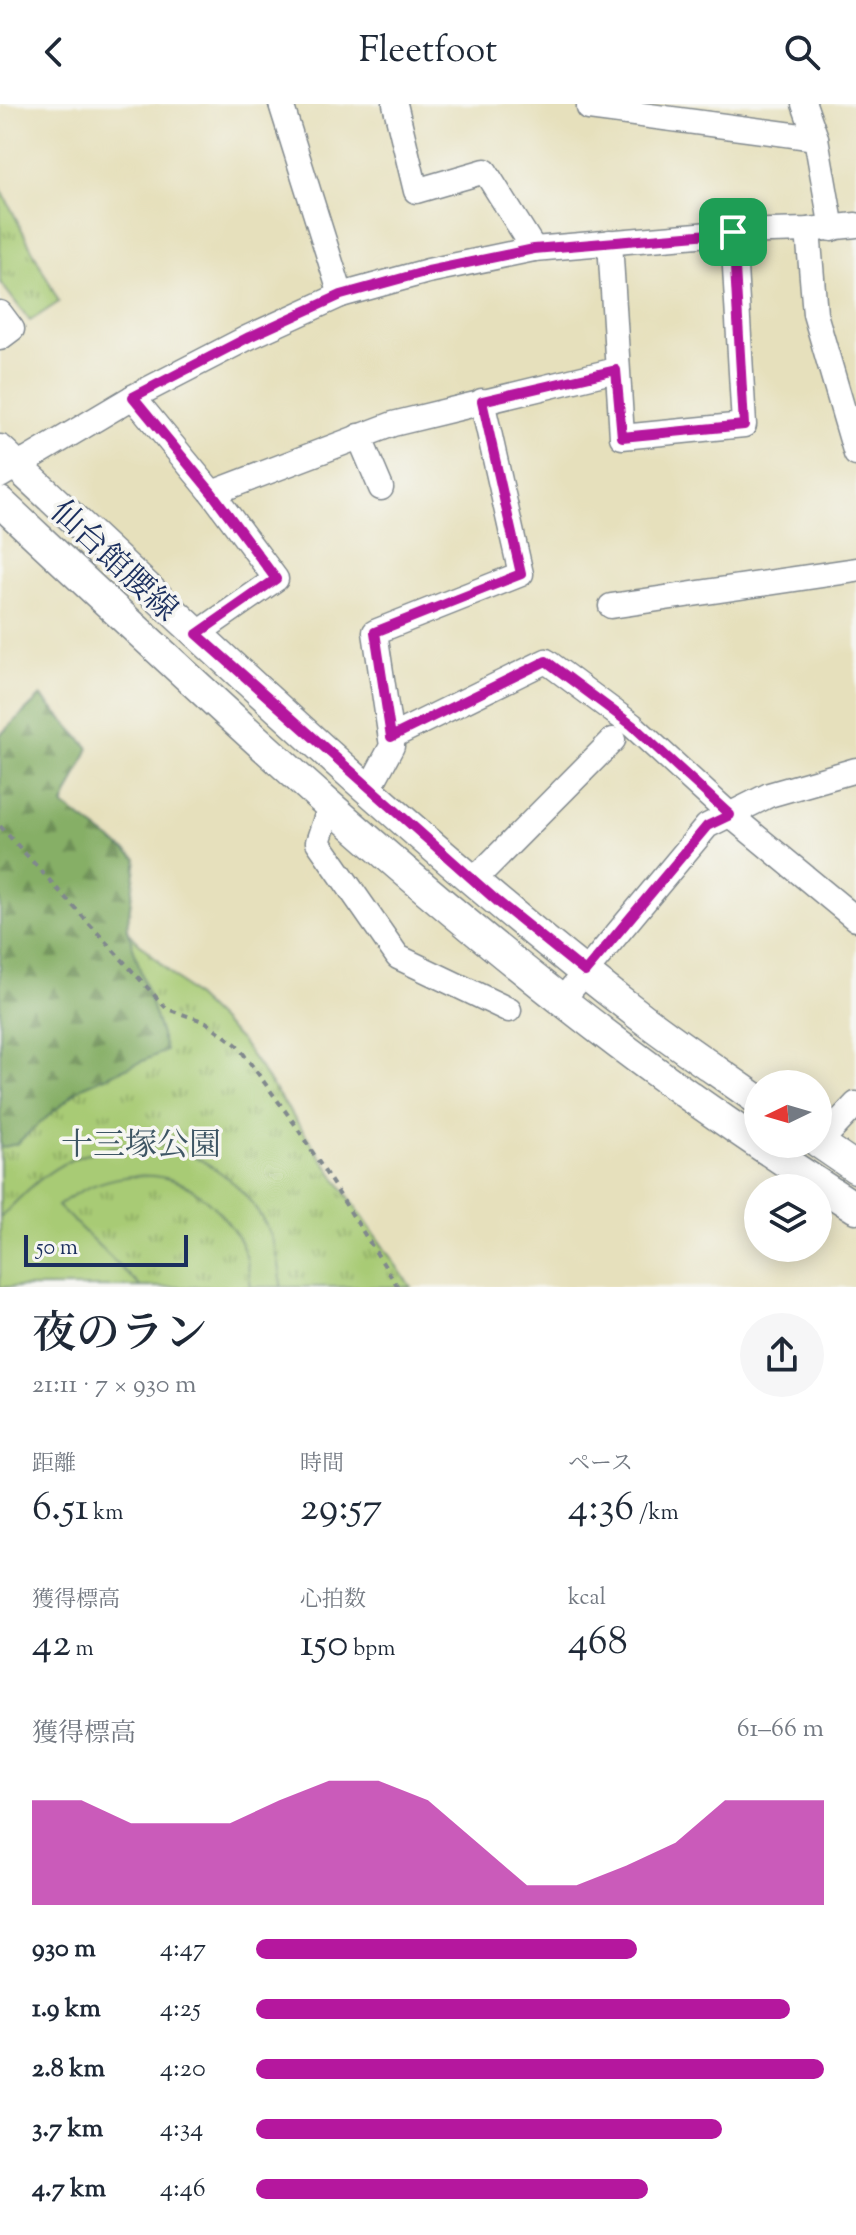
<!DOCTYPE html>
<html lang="ja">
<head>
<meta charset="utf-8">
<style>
	:root { --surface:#fff; --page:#f6f6f7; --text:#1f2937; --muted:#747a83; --accent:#b5179e }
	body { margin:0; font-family:"Sorts Mill Goudy","Noto Serif JP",serif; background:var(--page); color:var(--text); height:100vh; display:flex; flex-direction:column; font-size:30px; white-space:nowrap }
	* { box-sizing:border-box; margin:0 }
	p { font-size:26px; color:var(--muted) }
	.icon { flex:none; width:44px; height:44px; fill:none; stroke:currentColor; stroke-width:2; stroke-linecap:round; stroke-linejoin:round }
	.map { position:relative; height:1183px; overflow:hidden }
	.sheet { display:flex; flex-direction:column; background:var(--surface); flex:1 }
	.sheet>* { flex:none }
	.needle { width:52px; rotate:265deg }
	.controls { position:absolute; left:744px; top:966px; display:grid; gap:16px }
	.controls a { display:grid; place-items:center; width:88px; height:88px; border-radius:50%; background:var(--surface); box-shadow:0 4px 20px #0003; font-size:40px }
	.scale { position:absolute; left:24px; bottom:20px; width:164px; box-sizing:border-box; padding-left:8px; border:4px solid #1b2f5e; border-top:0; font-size:22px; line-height:28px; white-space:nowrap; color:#1b2f5e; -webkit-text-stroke:6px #f6f6f2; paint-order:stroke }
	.pin { position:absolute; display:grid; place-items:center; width:68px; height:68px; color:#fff; margin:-34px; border-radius:16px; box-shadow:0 4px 12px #0006 }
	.round { display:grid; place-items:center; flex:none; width:84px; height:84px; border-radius:42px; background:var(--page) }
	.overview { display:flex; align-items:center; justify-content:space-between; height:136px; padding:0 32px }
	h1 { font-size:44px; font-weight:600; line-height:60px }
	.metrics { display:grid; grid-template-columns:repeat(3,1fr); gap:12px; height:136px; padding:8px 32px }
	.metrics div { display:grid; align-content:center }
	.metrics b { font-size:40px; font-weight:600 }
	.metrics small { font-size:22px; font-weight:400 }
	.metrics p { font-size:22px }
	.chart { height:224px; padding:16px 32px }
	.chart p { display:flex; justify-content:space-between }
	.chart svg { width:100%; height:144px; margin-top:8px; fill:var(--accent); opacity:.7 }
	ul { padding:0 32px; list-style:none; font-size:26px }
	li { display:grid; grid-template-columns:128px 96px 1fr; align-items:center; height:60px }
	li i { height:20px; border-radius:10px; background:var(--accent) }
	header { display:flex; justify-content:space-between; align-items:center; height:104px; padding:0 32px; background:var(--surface); font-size:36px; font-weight:600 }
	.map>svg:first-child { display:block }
</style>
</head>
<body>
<header><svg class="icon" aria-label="back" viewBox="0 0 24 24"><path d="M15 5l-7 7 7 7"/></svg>Fleetfoot<svg class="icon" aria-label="search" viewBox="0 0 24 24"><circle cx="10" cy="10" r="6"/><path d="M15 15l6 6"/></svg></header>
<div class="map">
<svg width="856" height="1183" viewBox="0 0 856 1183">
	<defs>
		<pattern id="grass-tufts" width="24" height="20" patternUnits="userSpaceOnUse" patternTransform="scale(2)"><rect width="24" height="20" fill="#a8cb74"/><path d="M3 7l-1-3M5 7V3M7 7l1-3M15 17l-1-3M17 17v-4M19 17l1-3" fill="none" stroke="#88a562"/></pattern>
		<pattern id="forest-firs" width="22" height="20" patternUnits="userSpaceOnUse" patternTransform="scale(2)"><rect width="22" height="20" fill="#86af66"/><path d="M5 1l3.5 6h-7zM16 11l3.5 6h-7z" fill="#6d8f57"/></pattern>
	</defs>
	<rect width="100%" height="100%" fill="#f6f6f2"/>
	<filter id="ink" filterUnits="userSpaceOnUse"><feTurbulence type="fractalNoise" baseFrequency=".0125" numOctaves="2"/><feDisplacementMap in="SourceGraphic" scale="16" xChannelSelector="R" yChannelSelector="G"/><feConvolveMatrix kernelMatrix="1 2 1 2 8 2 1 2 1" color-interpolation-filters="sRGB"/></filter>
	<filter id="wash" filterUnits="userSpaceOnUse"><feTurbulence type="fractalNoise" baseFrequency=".006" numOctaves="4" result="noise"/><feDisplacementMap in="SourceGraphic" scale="32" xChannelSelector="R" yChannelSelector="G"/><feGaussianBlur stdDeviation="1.8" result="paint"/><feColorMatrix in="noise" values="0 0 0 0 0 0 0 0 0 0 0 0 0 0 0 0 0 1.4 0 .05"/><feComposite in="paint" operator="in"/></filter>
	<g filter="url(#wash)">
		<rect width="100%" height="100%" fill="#e6e0bc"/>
		<g fill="url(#grass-tufts)" stroke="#627d69" stroke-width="2">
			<path d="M0,83L59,198L30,217L0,178Z"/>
			<path d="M0,705L241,937L411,1183H0Z"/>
		</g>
		<path fill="url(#forest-firs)" stroke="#506f62" stroke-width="2" d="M41,592L89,644L63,701L137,755L127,824L166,947L82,983L16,1040L0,1044V631Z"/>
		<path fill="#a8cb74" stroke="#627d69" stroke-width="2" d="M126,1041C136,1041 147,1040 157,1041C225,1053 281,1113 281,1183H251C249,1173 249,1162 246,1152C241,1135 228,1117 216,1105C205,1095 195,1085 181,1079C141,1062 90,1076 58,1102L141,1183H0V1114C42,1070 64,1050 126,1041Z"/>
	</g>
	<g filter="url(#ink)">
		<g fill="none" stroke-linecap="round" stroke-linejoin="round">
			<defs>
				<g id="minor">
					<path d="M281,0L341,191"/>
					<path d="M395,0L416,87L485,67L534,145"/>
					<path d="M589,0V4L816,34"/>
					<path d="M804,0L816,34L832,125"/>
					<path d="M808,126L815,210L856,350"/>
					<path d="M610,138L622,333L744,321L733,128"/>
					<path d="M0,209L12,225L0,234"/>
					<path d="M133,293L212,389L276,475L197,530"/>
					<path d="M359,332L381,384"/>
					<path d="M0,372L133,293L249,233L341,191L428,167L534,145L733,128L808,126L856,121"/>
					<path d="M212,389L393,320L616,266"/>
					<path d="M611,502L856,466"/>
					<path d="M391,633L546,557L632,621L730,711L856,815"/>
					<path d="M369,685L392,642L375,528L521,470L482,297"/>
					<path d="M330,702L318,738L398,853L509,906"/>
					<path d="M474,776L613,636"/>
					<path d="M562,896L707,722L769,691L856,666"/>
					<path d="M819,1039L856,1000"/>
				</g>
				<g id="major">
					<path d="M0,346C209,541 417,741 644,915C681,943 720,969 758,996"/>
					<path d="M0,398C200,585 399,774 617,939C695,998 775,1052 856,1104"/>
					<path d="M818,1038L856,1064"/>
				</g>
			</defs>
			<use href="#minor" stroke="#80888d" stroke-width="27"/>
			<use href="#major" stroke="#80888d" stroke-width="33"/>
			<path stroke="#80888d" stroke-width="4" stroke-dasharray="6 6" stroke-linecap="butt" d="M0,722L167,905L206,918L237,941L294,1019L398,1183"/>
			<use href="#minor" stroke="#fff" stroke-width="24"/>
			<use href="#major" stroke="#fff" stroke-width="30"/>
		</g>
	</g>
	<g fill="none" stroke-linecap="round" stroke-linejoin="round" filter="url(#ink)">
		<defs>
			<path id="route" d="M733,128L744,321L622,333L616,266L482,297L521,470L375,528L391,633L546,557L632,621L730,711L707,722L585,868L497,797L197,530L276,475L212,389L133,293L249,233L341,191L428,167L534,145Z"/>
		</defs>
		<use href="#route" stroke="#fff" stroke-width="16"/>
		<use href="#route" stroke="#b5179e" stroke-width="10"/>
	</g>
	<g text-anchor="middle" stroke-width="7" stroke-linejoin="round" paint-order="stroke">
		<g font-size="32" fill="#1b2f5e" stroke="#f6f6f2">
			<text transform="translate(115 456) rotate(43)" y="11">仙台館腰線</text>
		</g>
		<g font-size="32" fill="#3e5664" stroke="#f6f6f2">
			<text x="141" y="1051">十三塚公園</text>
		</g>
	</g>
</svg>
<div class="controls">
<a><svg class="needle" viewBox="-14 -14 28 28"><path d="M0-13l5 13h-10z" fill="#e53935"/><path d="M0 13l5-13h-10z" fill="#747a83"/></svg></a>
<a><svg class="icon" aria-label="layers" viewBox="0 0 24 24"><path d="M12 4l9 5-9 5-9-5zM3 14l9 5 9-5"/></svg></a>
</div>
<div class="scale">50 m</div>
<div class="pin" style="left:733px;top:128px;background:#1e9e55"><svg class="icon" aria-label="arrive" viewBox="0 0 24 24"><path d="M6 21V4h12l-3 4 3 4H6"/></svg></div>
</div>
<section class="sheet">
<div class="overview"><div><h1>夜のラン</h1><p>21:11 · 7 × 930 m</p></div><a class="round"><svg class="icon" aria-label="share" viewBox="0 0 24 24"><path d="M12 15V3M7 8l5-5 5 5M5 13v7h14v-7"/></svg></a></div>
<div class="metrics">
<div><p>距離</p><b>6.51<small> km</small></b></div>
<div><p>時間</p><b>29:57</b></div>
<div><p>ペース</p><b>4:36<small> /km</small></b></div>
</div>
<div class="metrics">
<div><p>獲得標高</p><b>42<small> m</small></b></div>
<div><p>心拍数</p><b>150<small> bpm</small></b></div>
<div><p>kcal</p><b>468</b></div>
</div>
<div class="chart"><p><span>獲得標高</span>61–66 m</p>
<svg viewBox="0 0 160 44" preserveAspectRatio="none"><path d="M0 44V12L10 12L20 19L30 19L40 19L50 12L60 6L70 6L80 12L90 25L100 38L110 38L120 32L130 25L140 12L150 12L160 12V44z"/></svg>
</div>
<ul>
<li><b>930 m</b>4:47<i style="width:67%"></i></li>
<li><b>1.9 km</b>4:25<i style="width:94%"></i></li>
<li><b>2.8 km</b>4:20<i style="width:100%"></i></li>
<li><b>3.7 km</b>4:34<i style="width:82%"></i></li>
<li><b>4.7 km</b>4:46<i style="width:69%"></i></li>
</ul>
</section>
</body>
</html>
